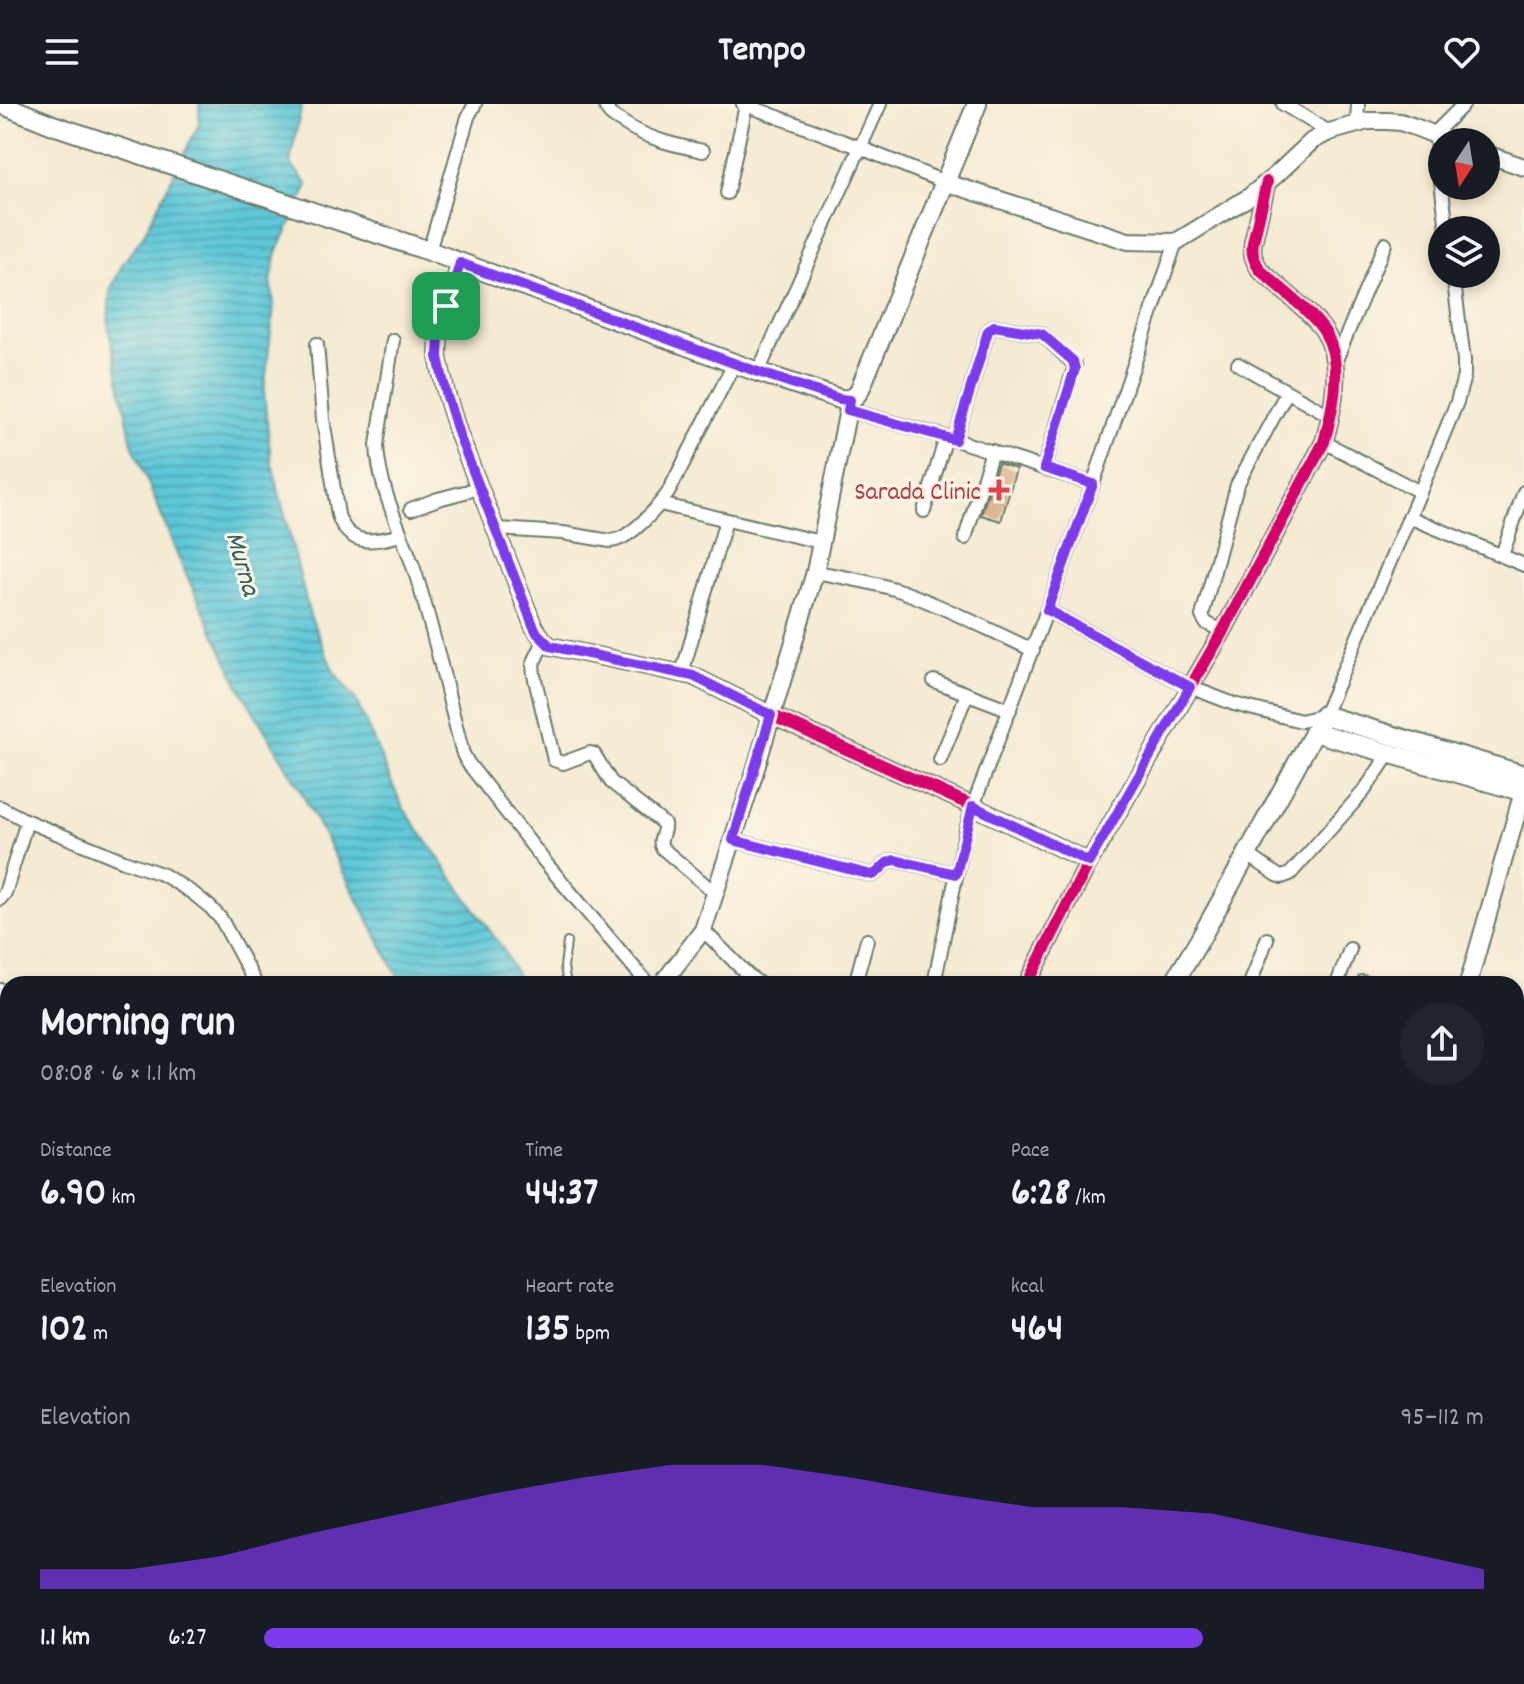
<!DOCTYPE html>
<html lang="en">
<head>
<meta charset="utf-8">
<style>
	:root { --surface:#171b24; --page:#20242c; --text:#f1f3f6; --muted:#9ea1a6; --accent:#7c3aed }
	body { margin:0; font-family:Dekko,sans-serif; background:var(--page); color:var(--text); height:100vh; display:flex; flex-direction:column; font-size:30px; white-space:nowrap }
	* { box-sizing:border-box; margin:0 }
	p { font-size:26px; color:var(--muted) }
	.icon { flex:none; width:44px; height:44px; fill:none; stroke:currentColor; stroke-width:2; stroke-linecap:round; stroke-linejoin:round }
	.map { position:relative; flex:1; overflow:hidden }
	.sheet { position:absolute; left:0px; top:872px; width:1524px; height:708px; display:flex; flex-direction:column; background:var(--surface); border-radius:24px 24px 0 0; box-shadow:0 4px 12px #0003 }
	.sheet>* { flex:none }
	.needle { width:52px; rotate:192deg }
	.controls { position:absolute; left:1428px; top:24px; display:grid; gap:16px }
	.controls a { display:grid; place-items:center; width:72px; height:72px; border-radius:50%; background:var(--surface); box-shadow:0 4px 12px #0003; font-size:40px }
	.pin { position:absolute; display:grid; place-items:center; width:68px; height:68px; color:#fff; margin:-34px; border-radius:16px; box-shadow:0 4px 12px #0006 }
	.round { display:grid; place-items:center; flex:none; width:84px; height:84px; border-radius:42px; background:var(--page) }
	.summary { display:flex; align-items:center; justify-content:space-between; height:136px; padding:0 40px }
	h1 { font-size:44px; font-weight:700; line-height:60px }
	.metrics { display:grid; grid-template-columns:repeat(3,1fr); gap:12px; height:136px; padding:8px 40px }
	.metrics div { display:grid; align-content:center }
	.metrics b { font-size:40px; font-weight:700 }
	.metrics small { font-size:22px; font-weight:400 }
	.metrics p { font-size:22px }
	.chart { height:224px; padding:16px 40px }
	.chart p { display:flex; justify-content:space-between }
	.chart svg { width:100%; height:144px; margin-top:8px; fill:var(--accent); opacity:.7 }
	ul { padding:0 40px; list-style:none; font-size:26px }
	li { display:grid; grid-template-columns:128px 96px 1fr; align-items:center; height:60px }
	li i { height:20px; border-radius:10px; background:var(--accent) }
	header { display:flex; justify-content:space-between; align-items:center; height:104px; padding:0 40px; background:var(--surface); font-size:36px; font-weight:700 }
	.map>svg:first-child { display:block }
</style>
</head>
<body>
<header><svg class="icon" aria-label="menu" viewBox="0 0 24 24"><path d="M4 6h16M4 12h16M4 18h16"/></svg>Tempo<svg class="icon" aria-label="heart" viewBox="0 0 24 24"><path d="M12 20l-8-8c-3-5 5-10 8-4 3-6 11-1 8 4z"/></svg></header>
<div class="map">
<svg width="1524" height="1580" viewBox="0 0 1524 1580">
	<defs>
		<pattern id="water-rules" width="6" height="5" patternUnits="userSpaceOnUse" patternTransform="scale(2)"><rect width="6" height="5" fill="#5dc7d8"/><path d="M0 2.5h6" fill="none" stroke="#4ca3b0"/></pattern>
	</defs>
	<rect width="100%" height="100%" fill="#fcf5e5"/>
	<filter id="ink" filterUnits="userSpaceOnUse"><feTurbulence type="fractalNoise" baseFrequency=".0125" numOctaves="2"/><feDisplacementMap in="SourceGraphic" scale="16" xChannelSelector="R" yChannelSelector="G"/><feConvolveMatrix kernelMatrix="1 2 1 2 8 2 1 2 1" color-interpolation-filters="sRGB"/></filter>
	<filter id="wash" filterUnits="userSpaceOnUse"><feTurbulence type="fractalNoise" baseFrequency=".006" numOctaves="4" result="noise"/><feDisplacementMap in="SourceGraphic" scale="32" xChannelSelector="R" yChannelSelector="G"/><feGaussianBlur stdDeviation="1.8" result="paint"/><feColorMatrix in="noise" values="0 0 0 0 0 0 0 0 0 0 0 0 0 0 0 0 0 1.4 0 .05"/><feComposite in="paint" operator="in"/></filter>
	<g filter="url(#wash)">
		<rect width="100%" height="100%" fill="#f5ead2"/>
		<g fill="url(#water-rules)" stroke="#3e8286" stroke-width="2">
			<path d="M199,0H302L290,59L308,81L277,148L271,177L274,201L264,289L271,356L310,512L333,566L356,596L402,702L503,845L521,880H402L298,682L242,588L179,455L132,339L108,220L110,187L123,159L143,132L199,20Z"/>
			<path d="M518,1572H677L678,1580H518Z"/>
		</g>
		<g id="blocks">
			<path fill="#d1a578" d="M998,359L1016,365L1001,417L981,411Z"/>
		</g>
	</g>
	<g filter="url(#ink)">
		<use href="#blocks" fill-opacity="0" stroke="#6a7a6b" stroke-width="2"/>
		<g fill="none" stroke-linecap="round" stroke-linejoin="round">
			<defs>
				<path id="service" d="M567,880L564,863L567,838"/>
				<g id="minor">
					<path d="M605,0C607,10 614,13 622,18C647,35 674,41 703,47"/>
					<path d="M743,0L861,44L944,78"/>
					<path d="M1283,0L1329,28"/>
					<path d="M1357,19L1358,0"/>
					<path d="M727,89L746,1"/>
					<path d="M1447,126L1435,29L1464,0"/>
					<path d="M429,147L468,13L475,0"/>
					<path d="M393,236L377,341C379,386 400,423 414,465C434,525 447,589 463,650L468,659L545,758L648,880"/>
					<path d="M317,240L323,315L338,411C349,444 374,438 401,431"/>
					<path d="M1238,260L1331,312"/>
					<path d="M1334,261L1385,140"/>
					<path d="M758,268L880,0"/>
					<path d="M848,306L946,333L1093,380L1176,138"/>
					<path d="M955,336L988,227L994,222L1042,230L1075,261L1044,364"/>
					<path d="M1420,388L1457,298L1464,272V256L1453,170"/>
					<path d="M660,400L820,438"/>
					<path d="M411,405L438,395L480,384"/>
					<path d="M924,407L946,333"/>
					<path d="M1409,413L1524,461"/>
					<path d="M497,425L563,429L610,437C630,436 656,405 668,389L734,260"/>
					<path d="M965,434L992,347"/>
					<path d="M1502,451L1524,388"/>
					<path d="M815,468C844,473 873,478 901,487C946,503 989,526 1033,546"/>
					<path d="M1047,506L1190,583L1234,600L1301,617L1324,611L1420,388L1324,338"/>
					<path d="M1223,527L1206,519L1202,512L1237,381L1287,288"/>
					<path d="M544,537L533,560L534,571L554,656L563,659L590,649L594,650L611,678L664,720C666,729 657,735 662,744L715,789"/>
					<path d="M682,569L726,416"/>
					<path d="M934,577L1010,606"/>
					<path d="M940,656L967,590"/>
					<path d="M0,703L27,717L124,757L164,771L194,790L210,803L221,815L256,880"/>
					<path d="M733,736L872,771C882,768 883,757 895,756L956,770"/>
					<path d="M1247,750L1277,771L1282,773L1290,770L1364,687L1389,650"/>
					<path d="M0,795L5,789L27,717"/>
					<path d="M703,826L750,873L760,880"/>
					<path d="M1363,878L1373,880"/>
					<path d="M855,880L867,836"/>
					<path d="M934,880L965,729L973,702L1047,506L1093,380"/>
					<path d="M1250,880L1267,835"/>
					<path d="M1337,880L1350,845"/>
					<path d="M0,886L8,887"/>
					<path d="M0,953L8,954"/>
					<path d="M0,1317L8,1319"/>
					<path d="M0,1415L8,1417"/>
					<path d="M796,1572L798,1580"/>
					<path d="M1076,1572V1580"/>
					<path d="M1162,1572V1580"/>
					<path d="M1300,1572V1580"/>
					<path d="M47,1580L49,1572"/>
					<path d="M1215,1580L1216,1572"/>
					<path d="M1253,1580L1254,1572"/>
					<path d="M1342,1580V1572"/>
					<path d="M1384,1580V1572"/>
					<path d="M1429,1580V1572"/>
					<path d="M1470,1580V1572"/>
					<path d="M1519,1580L1523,1366"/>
				</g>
				<g id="tertiary">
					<path d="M1486,50L1524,63"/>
					<path d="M944,78L1128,137L1176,138L1249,93L1276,71L1312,37L1329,28L1368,17H1387L1400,18L1415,23L1453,38"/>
					<path d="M460,159L439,231L438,253L446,289L459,331L533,521L544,537L550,542L693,572L771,611L973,702L1089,758"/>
					<path d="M662,880L703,826L751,680L815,468L850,296"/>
					<path d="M1027,880L1089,758L1223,527L1324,338C1333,305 1344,258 1324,227C1310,206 1279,184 1260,166C1254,156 1251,150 1253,138L1267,78"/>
					<path d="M1468,880L1523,688"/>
					<path d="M1516,1166H1524"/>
					<path d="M1044,1572L1046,1580"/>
					<path d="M269,1580V1572"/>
				</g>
				<g id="secondary">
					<path d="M1,0L53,21L429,147L758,268L840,295C850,296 855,295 860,285L977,0"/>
					<path d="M1314,628L1524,688"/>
					<path d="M1173,880L1199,837L1324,611L1524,671"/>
					<path d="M0,1075L8,1076"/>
				</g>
			</defs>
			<use href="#service" stroke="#6a7a6b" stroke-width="10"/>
			<use href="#minor" stroke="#6a7a6b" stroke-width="16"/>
			<use href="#tertiary" stroke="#6a7a6b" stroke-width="20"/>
			<use href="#secondary" stroke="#6a7a6b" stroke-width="22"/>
			<use href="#service" stroke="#fff" stroke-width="6"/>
			<use href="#minor" stroke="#fff" stroke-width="12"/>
			<use href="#tertiary" stroke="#fff" stroke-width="16"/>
			<use href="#secondary" stroke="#fff" stroke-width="18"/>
			<defs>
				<g id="cycleway">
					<path d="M460,159L439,231L438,253L446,289L459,331L533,521L544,537L550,542L693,572L771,611L973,702L1089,758"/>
					<path d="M1027,880L1089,758L1223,527L1324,338C1333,305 1344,258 1324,227C1310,206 1279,184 1260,166C1254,156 1251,150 1253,138L1267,78"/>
				</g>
			</defs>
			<use href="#cycleway" stroke="#fcf5e5" stroke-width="17"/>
			<use href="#cycleway" stroke="#d6006c" stroke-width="12"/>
		</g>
	</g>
	<g fill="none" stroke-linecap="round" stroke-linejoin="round" filter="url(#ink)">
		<defs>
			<path id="route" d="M460,159L758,268L840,295L850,296L848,306L955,336L988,227L994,222L1042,230L1073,257L1075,265L1044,364L1093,380L1047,506L1190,583L1089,758L973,702L956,770L895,756C883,757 882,768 872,771L733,736L771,611L693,572L550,542L537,529L533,521L459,331L446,289L438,253L439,231Z"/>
		</defs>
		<use href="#route" stroke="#fff" stroke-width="16"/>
		<use href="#route" stroke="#7c3aed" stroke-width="10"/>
	</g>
	<path fill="#e0444e" stroke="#fcf5e5" stroke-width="3" d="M995 374h8v8h8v8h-8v8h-8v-8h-8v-8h8z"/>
	<g text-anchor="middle" stroke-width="6" stroke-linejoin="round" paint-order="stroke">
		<g font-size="26" fill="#be3a42" stroke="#fcf5e5" text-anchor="end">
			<text x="981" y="395">Sarada Clinic</text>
		</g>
		<g font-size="28" font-style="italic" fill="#2e605d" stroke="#fcf5e5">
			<text transform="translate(245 459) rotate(74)" y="10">Murna</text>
		</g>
	</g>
</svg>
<div class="controls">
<a><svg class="needle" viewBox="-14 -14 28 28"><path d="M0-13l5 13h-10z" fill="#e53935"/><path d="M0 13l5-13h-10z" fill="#9ea1a6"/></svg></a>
<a><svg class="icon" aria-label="layers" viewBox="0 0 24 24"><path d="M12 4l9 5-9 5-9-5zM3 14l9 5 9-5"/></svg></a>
</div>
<div class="pin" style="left:446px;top:202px;background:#1e9e55"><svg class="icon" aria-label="arrive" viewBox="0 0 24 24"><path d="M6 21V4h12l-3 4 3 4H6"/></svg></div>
<section class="sheet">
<div class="summary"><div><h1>Morning run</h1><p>08:08 · 6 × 1.1 km</p></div><a class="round"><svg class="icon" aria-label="share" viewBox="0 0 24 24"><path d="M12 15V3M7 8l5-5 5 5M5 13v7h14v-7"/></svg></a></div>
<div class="metrics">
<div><p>Distance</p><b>6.90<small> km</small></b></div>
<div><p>Time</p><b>44:37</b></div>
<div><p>Pace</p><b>6:28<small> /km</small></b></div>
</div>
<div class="metrics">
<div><p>Elevation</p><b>102<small> m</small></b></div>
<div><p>Heart rate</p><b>135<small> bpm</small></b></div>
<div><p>kcal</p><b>464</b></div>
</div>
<div class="chart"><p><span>Elevation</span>95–112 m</p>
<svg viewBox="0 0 160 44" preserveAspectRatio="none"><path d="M0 44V38L10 38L20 34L30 27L40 21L50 15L60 10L70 6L80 6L90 10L100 15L110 19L120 19L130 21L140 27L150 32L160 38V44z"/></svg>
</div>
<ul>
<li><b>1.1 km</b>6:27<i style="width:77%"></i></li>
</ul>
</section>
</div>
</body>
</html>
